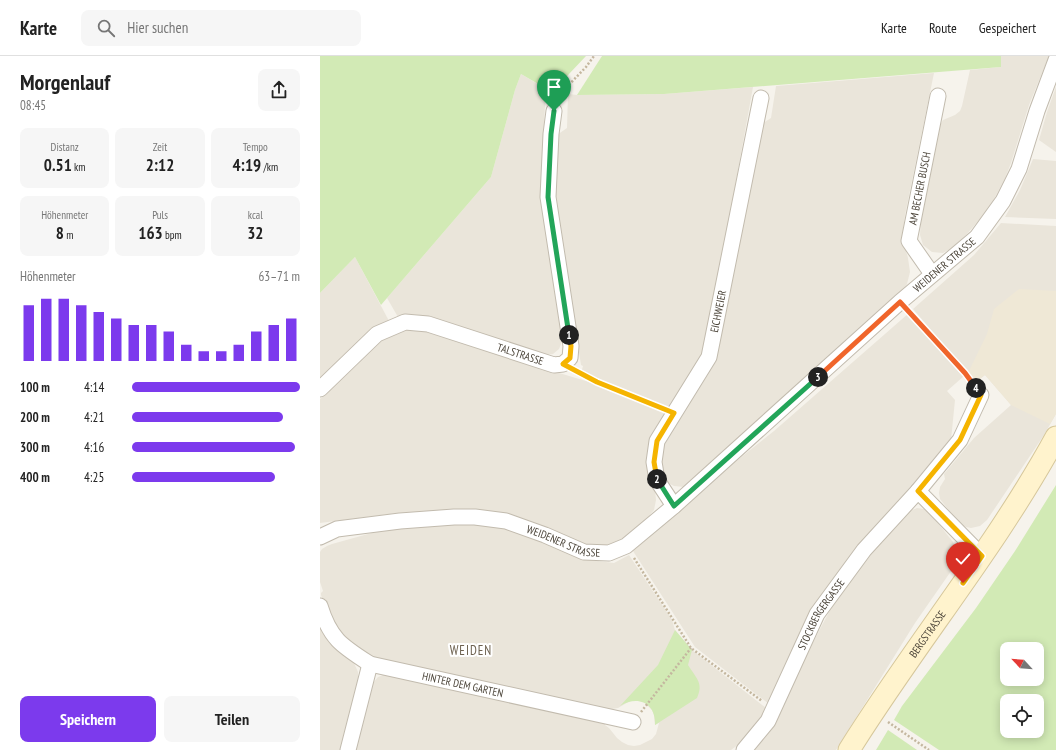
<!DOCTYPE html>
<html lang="de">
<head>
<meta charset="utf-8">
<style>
	:root { --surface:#fff; --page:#f6f6f6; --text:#222; --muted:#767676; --line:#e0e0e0; --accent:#7c3aed }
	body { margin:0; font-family:"PT Sans Narrow",sans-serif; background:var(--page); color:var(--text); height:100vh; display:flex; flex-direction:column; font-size:15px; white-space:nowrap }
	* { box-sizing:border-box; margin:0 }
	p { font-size:13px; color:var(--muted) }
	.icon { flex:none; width:22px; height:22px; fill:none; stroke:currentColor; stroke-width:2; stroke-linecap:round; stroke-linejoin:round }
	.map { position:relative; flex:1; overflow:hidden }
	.drawer { display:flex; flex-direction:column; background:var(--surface); width:320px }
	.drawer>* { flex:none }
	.needle { width:26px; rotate:296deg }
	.buttons { position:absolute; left:680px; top:586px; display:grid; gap:8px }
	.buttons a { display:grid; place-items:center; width:44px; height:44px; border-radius:8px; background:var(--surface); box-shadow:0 2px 10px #0003; font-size:20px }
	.pin { position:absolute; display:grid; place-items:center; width:34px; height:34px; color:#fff; margin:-41px -17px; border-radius:50% 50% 50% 0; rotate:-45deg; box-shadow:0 0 4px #0007 }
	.pin .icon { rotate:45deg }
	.km { position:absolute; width:20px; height:20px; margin:-10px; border-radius:50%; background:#222; color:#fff; font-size:11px; line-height:20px; text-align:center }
	.round { display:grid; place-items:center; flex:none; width:42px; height:42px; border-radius:8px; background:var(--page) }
	.headline { display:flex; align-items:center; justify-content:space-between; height:68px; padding:0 20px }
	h1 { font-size:22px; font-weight:700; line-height:30px }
	.stats { display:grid; grid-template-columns:repeat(3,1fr); gap:6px; height:68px; padding:4px 20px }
	.stats div { display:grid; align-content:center; border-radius:8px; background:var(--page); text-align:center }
	.stats b { font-size:17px; font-weight:700 }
	.stats small { font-size:11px; font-weight:400 }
	.stats p { font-size:11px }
	.chart { height:112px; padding:8px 20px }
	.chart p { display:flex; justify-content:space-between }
	.chart svg { width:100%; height:72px; margin-top:4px; stroke:var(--accent); stroke-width:6 }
	.action { display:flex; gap:8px; margin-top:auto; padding:8px 20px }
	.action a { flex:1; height:46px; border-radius:8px; background:var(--accent); color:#fff; font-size:16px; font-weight:700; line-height:46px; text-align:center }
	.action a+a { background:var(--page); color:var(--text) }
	ul { padding:0 20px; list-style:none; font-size:13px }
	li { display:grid; grid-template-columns:64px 48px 1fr; align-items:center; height:30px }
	li i { height:10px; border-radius:5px; background:var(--accent) }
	header { display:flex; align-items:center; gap:24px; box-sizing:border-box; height:56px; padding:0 20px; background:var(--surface); border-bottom:1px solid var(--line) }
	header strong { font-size:19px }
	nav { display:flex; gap:22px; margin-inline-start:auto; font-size:14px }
	.search { width:280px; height:36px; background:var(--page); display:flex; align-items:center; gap:10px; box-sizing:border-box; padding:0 14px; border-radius:8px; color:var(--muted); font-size:15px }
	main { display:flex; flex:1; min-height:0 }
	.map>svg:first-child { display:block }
</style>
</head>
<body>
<header>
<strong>Karte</strong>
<div class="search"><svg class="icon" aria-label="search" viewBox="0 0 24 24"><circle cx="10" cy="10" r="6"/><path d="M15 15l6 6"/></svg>Hier suchen</div>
<nav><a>Karte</a><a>Route</a><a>Gespeichert</a></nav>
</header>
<main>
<section class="drawer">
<div class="headline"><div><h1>Morgenlauf</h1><p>08:45</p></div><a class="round"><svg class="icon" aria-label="share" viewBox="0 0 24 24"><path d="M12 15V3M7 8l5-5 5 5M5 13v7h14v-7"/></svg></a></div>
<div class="stats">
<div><p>Distanz</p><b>0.51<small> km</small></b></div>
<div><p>Zeit</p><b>2:12</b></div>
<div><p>Tempo</p><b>4:19<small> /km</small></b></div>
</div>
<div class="stats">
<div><p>Höhenmeter</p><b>8<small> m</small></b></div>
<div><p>Puls</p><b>163<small> bpm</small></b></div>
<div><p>kcal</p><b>32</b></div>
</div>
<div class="chart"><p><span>Höhenmeter</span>63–71 m</p>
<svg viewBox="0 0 160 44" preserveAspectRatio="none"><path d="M5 44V10M15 44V6M25 44V6M35 44V10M45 44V14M55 44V18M65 44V22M75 44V22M85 44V26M95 44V34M105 44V38M115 44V38M125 44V34M135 44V26M145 44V22M155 44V18"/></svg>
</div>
<ul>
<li><b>100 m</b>4:14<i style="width:100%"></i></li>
<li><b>200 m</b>4:21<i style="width:90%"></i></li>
<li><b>300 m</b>4:16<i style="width:97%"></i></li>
<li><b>400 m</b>4:25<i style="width:85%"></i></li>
</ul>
<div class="action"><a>Speichern</a><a>Teilen</a></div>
</section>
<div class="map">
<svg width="736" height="694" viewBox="0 0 736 694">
	<rect width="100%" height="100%" fill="#f6f3ec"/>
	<g fill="#eae5da">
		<path d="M681,0H729L709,49L691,107L685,122L673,145L660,163L646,179L632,192L623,197L612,196L603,189L600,179L601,162L620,69L623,64L635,59L640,55L642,50L650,14L681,11Z"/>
		<path d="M614,17L585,159L583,175L585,191L588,202L590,216L587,228L581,237L440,361V364L364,431L354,430L348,427L345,422L340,404L342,393L349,380L387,320L394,304L402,276L440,69L451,62L456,30Z"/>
		<path d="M201,18L226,33L221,119L222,151L243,283L239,293L233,298L224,299L169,282L100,259L88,258L78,261L67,242L171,121L195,34Z"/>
		<path d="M433,31L404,191L385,290L377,309L350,353L303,335L261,317L263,310L261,309L238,164L235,134L237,79L247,72L248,38L257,39L344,38Z"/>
		<path d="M736,31V96L719,84L727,56Z"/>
		<path d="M713,103L736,105V163L685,161L700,134Z"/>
		<path d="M681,167L736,170V358L724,379L667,464L660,470L651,472L646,471L638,466L620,443L619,437L620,431L625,423L624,418L654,382L691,349L665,319L656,326L593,253L654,199Z"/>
		<path d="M35,201L69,265L0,324V237Z"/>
		<path d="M589,257L644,320L627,335L635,344L631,384L629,389L551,476L449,648L375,591L313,495L415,406L454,375Z"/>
		<path d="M98,272L160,293L279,329L348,357L333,380L328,393L326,403L335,434L336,444L334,454L327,462L304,483L295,488L284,490H274L263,488L228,472L189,459L152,454L77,457L0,467V343L61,285L72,278L84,273Z"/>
		<path d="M597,452L604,453L610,457L633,486L636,496V508L595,567L516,694H431L439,688L450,673L500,573L515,545L542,508L581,464L590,455Z"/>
		<path d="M144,467L182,471L207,479L262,503L294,507L309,499L352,564L355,574L372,594L446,652L440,664L419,688L411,694H35L52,628L58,621L66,618L285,665V669L289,672L297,682L302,686L308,689L314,690L320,689L332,683L336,678L339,667L335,669L334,659L332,654L325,647L320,645H310L298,652L292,653H287L54,601L39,595L26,586L8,559L1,539V537L3,535L0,526V496L2,493L7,490L12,488L66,473Z"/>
		<path d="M0,565L34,607L38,616V624L21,694H0Z"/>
	</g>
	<path fill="#efe8d6" d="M699,233L736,235V358L730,368L691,349L665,319L656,326L648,317L667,278L674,253Z"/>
	<g fill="#d2eab5" fill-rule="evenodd">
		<path d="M0,0H266L232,36L201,18L195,34L171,121L61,249L35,201L0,237Z"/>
		<path d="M282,0H681V11L344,38L257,39Z"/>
		<path d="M736,429V694H619L574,664L582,650L656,552L695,495ZM687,593H717V623H687ZM687,645H717V675H687Z"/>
		<path d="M355,574L372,594L368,609C376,622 384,627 377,642L335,669C336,647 318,639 300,650L338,609Z"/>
		<path d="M568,674L597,694H556Z"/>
	</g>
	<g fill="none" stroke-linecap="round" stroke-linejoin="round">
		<defs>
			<g id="street">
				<path id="s1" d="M612,218L589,185L618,40"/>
				<path id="s2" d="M0,333L57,278L85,266L108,268L234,309L243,308L250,302L251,290L228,141L231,78L234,55"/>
				<path d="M598,435L640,384L661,339"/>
				<path id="s3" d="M354,450L337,424L334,406L337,385L389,301L441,42"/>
				<path id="s4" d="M0,481L17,473L80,465L134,461H155L186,465L225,479L264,496L289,497L306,490L354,450L580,246L657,181L683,145L699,113L717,55L736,4"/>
				<path id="s5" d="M0,550C10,583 22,590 50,608L313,666"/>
				<path d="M28,694L50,608"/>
				<path id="s6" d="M424,694L448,665L497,558L544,494L598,435L662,500"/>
			</g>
			<g id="secondary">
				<path id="s7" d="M529,694C595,588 676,491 736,381"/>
			</g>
		</defs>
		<use href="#street" stroke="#c2bbae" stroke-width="17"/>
		<use href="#secondary" stroke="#d6c79b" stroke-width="23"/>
		<g stroke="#c4b79f" stroke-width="2.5" stroke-dasharray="2 2" stroke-linecap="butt">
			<path d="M240,42L243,35L266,11L274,0"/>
			<path d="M590,257L645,317L653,328"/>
			<path d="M256,315L277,326L341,352"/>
			<path d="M314,502L371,592L442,645"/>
			<path d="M321,656L371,592"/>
			<path d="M568,666L609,694"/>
		</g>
		<use href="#street" stroke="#fff" stroke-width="15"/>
		<use href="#secondary" stroke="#fff3cd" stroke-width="21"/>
	</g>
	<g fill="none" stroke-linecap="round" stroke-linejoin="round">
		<defs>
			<path id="split-1" d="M234,55L231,78L228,141L249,279"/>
			<path id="split-2" d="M249,279L251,290L250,302L243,308L277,326L354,357L337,385L334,406L337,423"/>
			<path id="split-3" d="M337,423L354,450L498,321"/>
			<path id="split-4" d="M498,321L580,246L645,317L656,332"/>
			<path id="split-5" d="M643,527L662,500L598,435L640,384L661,339L656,332"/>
		</defs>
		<use href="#split-1" stroke="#fff" stroke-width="8"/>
		<use href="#split-2" stroke="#fff" stroke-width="8"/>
		<use href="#split-3" stroke="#fff" stroke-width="8"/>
		<use href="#split-4" stroke="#fff" stroke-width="8"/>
		<use href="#split-5" stroke="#fff" stroke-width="8"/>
		<use href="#split-1" stroke="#22a559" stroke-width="5"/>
		<use href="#split-2" stroke="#f5b400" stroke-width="5"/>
		<use href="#split-3" stroke="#22a559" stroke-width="5"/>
		<use href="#split-4" stroke="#f0652b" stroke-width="5"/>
		<use href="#split-5" stroke="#f5b400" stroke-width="5"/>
	</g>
	<g text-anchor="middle" stroke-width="4" stroke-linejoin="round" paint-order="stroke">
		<g font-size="11" fill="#4b4439" stroke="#fff">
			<text dy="4" stroke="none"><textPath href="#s1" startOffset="94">AM BECHER BUSCH</textPath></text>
			<text dy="4" stroke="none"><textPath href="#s4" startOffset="741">WEIDENER STRASSE</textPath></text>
			<text dy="4" stroke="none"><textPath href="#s3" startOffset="216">EICHWEIER</textPath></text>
			<text dy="4" stroke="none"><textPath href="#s2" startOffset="230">TALSTRASSE</textPath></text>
			<text dy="4" stroke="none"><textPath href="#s4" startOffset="250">WEIDENER STRASSE</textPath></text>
			<text dy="4" stroke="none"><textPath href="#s6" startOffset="157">STOCKBERGERGASSE</textPath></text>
			<text dy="4" stroke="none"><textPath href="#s7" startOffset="140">BERGSTRASSE</textPath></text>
			<text dy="4" stroke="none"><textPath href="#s5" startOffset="174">HINTER DEM GARTEN</textPath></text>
		</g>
		<g font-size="13" letter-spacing="1" fill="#6e6250" stroke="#fff">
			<text x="151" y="599">WEIDEN</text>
		</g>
	</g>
</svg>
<div class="buttons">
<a><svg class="needle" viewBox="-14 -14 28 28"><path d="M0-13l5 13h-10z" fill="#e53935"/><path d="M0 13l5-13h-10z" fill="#767676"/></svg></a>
<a><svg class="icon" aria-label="locate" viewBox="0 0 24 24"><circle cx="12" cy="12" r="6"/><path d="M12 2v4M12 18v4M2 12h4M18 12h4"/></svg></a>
</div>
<div class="pin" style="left:234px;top:55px;background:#1e9e55"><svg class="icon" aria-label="arrive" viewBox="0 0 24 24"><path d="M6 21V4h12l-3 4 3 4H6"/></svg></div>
<div class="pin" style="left:643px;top:527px;background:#d93025"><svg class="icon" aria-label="check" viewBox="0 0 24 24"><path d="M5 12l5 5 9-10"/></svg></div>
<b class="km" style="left:249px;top:279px">1</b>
<b class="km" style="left:337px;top:423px">2</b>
<b class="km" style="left:498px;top:321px">3</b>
<b class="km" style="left:656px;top:332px">4</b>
</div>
</main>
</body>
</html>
